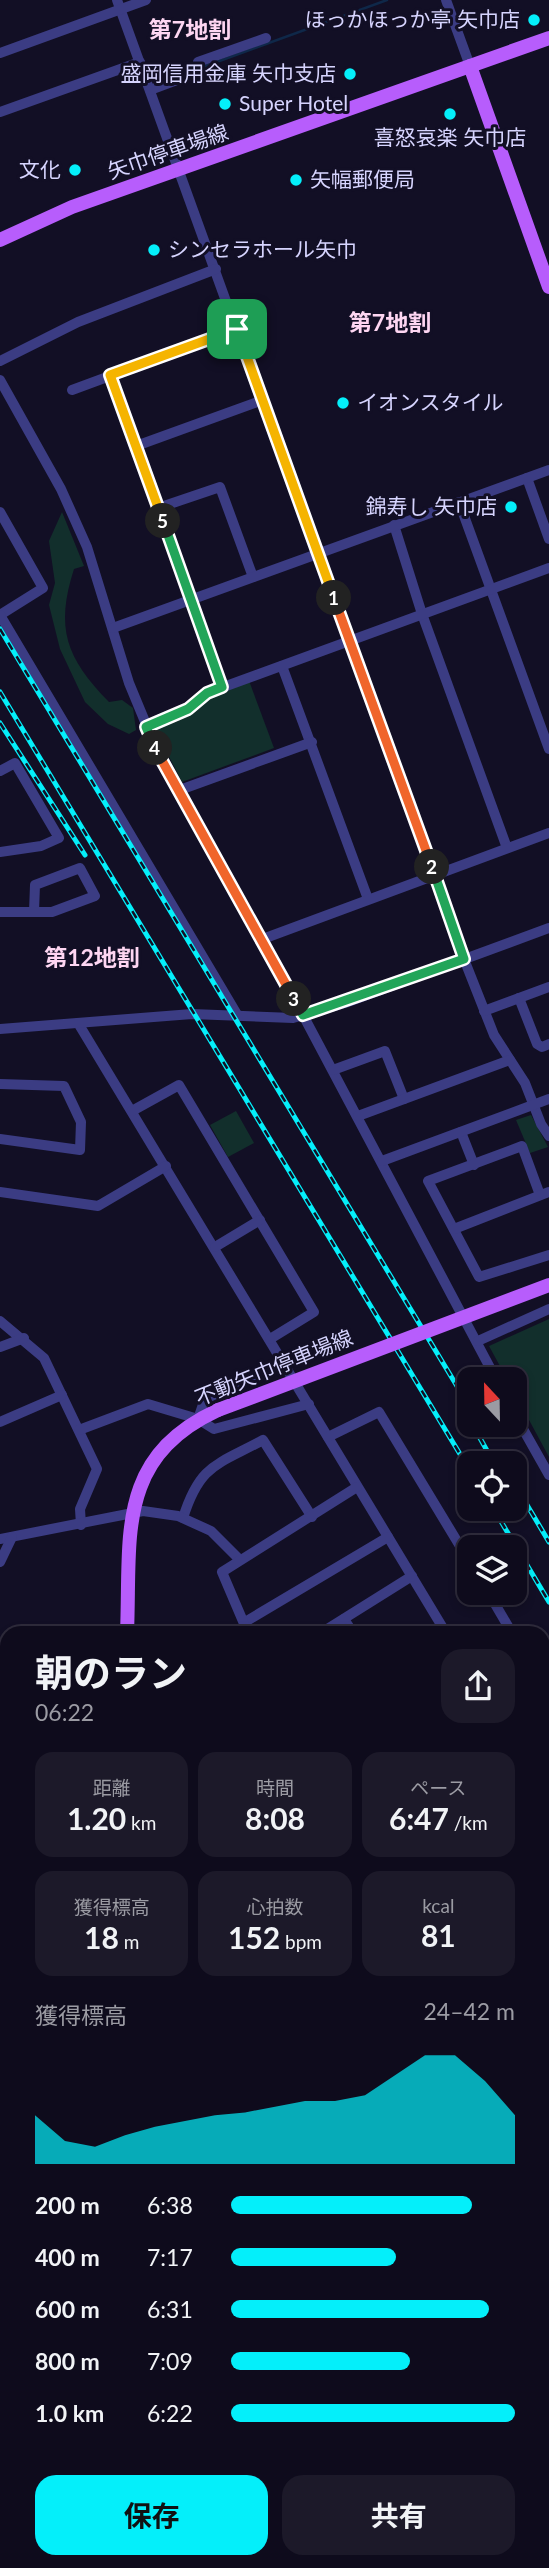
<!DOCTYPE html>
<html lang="ja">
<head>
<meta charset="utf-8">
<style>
	:root { --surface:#0e0b1c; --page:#1c1929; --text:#f1f3f6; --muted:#9b9ba3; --line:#2e2b3b; --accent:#04effa }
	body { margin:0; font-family:Lato,"Noto Sans JP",sans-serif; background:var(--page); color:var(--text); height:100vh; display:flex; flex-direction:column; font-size:26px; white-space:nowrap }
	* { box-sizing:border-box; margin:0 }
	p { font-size:23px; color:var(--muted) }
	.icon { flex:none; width:38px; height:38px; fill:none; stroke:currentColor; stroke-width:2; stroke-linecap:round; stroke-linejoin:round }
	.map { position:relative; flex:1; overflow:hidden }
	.panel { position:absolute; left:0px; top:1626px; width:550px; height:943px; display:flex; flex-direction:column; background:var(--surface); border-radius:21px 21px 0 0; box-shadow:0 4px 10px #0003,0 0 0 2px var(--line) }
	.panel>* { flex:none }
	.needle { width:46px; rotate:338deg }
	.controls { position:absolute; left:457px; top:1367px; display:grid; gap:14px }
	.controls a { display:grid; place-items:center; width:70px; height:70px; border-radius:14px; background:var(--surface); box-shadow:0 4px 10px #0003,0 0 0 2px var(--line); font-size:35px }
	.pin { position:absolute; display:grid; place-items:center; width:60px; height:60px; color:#fff; margin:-30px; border-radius:14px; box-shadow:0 4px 10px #0006 }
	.km { position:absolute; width:35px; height:35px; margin:-18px; border-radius:50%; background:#222; color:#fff; font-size:19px; line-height:35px; text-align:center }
	.round { display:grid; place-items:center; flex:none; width:74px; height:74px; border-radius:21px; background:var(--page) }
	.headline { display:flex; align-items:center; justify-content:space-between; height:119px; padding:0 35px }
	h1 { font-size:38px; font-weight:700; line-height:52px }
	.metrics { display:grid; grid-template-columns:repeat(3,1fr); gap:10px; height:119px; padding:7px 35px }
	.metrics div { display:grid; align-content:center; border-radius:18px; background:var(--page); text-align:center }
	.metrics b { font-size:30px; font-weight:700 }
	.metrics small { font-size:19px; font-weight:400 }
	.metrics p { font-size:19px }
	.chart { height:196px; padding:14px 35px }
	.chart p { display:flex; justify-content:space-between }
	.chart svg { width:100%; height:126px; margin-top:7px; fill:var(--accent); opacity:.7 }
	.action { display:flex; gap:14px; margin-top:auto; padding:14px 35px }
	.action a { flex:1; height:80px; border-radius:21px; background:var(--accent); color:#111; font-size:28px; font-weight:700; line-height:80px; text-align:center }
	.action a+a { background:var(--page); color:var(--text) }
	ul { padding:0 35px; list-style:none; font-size:23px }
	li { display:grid; grid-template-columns:112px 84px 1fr; align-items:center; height:52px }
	li i { height:18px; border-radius:9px; background:var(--accent) }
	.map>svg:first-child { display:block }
</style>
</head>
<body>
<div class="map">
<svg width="549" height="2568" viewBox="0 0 549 2568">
	<rect width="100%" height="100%" fill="#120f25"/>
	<g fill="#122f2c">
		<path d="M62,512L84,566L74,569C55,628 66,658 109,702L122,700L133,708L136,730L129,734L108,724L85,702L60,649L49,605L55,583L49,541Z"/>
		<path d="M248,678L274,748L182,782L155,729L208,696Z"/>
		<path d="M236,1111L254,1143L228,1157L210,1125Z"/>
		<path d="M531,1115L548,1147L530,1153L516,1120Z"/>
		<path d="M549,1319V1457L515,1394L514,1379H507L489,1346Z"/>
		<path d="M7,2495V2562H158L159,2568H0V2498Z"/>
	</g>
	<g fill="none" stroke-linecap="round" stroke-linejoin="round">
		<g stroke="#0f2849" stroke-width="2.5">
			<path d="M203,67L387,0"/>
			<path d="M542,1774L549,1775"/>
		</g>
		<g stroke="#3b3c83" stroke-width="10">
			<path d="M117,0L464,959L494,1035L525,1083L541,1124L549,1136"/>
			<path d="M446,0L470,66"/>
			<path d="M0,53L146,0"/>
			<path d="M150,90L201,71L198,62L266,38"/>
			<path d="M0,112L140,62"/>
			<path d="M0,361L78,322L216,269"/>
			<path d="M110,375L222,687"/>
			<path d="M0,380L61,489L87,547L129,683L158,753L303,1015L496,1379"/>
			<path d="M72,390L237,329"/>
			<path d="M136,446L263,400"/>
			<path d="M527,478L549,539"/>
			<path d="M459,502L549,749"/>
			<path d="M158,508L220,487L253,577"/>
			<path d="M0,512L43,588L0,615"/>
			<path d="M394,525L422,614L507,848"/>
			<path d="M0,615L238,1016"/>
			<path d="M113,628L549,470"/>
			<path d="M282,666L368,899"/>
			<path d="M146,727L188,709L207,693L549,568"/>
			<path d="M0,771L15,763L59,838L41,846L0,852"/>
			<path d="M177,791L312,742"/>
			<path d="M0,912H52L95,896L80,868L35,885L34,912"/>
			<path d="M260,940L549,833"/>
			<path d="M519,998L537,1044L542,1047L549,1044"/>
			<path d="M484,1011L549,987"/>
			<path d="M78,1023L446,1633"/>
			<path d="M0,1029L192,1014L293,1018L345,1003L549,928"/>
			<path d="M333,1070L385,1051L404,1099"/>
			<path d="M0,1084L64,1086L81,1122L80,1150L0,1139"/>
			<path d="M132,1111L179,1085L314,1312L270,1339"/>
			<path d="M358,1116L510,1060"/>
			<path d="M461,1132L474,1165"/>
			<path d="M382,1161L549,1099"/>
			<path d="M0,1192L98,1206L166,1166"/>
			<path d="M540,1195L522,1146L428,1181L479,1277L549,1255"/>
			<path d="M454,1229L549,1192"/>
			<path d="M215,1247L260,1220"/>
			<path d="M0,1321L44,1358L97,1469L80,1509L81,1525"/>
			<path d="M478,1341L549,1309"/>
			<path d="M0,1347L24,1338"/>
			<path d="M514,1413L549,1475"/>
			<path d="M198,1419L205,1399L284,1363"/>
			<path d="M0,1422L62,1395"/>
			<path d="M79,1430L148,1404L198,1419L214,1429L309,1404"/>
			<path d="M328,1437L379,1412L469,1561"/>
			<path d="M183,1518C200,1464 217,1465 263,1440L312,1517"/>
			<path d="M0,1539L143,1511L178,1516L211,1531L240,1560"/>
			<path d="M0,1562L12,1537"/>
			<path d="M488,1592L512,1633"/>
			<path d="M344,1619L353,1633"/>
			<path d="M245,1622L388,1537"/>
			<path d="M248,1633L222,1572L357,1487"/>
			<path d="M321,1633L412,1576"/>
			<path d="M0,1724L7,1725"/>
			<path d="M542,1740L549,1741"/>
			<path d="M542,1783L549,1784"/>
			<path d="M0,1829L7,1842"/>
			<path d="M542,1846L549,1847"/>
			<path d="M542,1900L549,1901"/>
			<path d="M0,1948L7,1950"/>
			<path d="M542,1951H549"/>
			<path d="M0,1985L7,1975"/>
			<path d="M542,1986L549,1987"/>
			<path d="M542,2020L549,2021"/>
			<path d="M542,2068H549"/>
			<path d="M0,2102L7,2093"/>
			<path d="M542,2123H549"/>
			<path d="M0,2163L7,2167"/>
			<path d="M542,2203L549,2191"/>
			<path d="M0,2225L7,2231"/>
			<path d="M0,2323L7,2334"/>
			<path d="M542,2360L549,2362"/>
			<path d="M542,2384L549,2373"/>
			<path d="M542,2534L549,2533"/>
			<path d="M472,2562L473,2568"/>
			<path d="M342,2568L372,2562"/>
		</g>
		<g stroke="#b75dfc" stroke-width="14">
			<path d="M470,66L549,287"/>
			<path d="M0,240L72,207L549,38"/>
			<path d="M127,1633C131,1536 115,1458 218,1410"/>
			<path d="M128,2562V2568"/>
		</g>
		<defs>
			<g id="rail">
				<path d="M0,629L469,1406"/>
				<path d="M0,692L469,1469"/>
				<path d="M0,723L85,855"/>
				<path d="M472,1424L494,1463"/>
				<path d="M514,1483L549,1542"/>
				<path d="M493,1508L549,1602"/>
			</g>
		</defs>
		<use href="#rail" stroke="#04effa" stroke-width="5"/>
		<use href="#rail" stroke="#120f25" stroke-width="2.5" stroke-dasharray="8" stroke-linecap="butt"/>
		<path stroke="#b75dfc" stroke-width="14" d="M218,1410L549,1285"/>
	</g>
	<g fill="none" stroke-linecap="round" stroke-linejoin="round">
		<defs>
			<path id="split-1" d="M237,329L334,598"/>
			<path id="split-2" d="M334,598L432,867"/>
			<path id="split-3" d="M294,999L303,1015L464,959L432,867"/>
			<path id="split-4" d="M155,748L294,999"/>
			<path id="split-5" d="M155,748L146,727L188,709L207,693L222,687L163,521"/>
			<path id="split-6" d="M163,521L110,375L237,329"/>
		</defs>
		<use href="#split-1" stroke="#fff" stroke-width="14"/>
		<use href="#split-2" stroke="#fff" stroke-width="14"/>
		<use href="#split-3" stroke="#fff" stroke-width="14"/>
		<use href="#split-4" stroke="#fff" stroke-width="14"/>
		<use href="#split-5" stroke="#fff" stroke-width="14"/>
		<use href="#split-6" stroke="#fff" stroke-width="14"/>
		<use href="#split-1" stroke="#f5b400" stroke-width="9"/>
		<use href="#split-2" stroke="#f0652b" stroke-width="9"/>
		<use href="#split-3" stroke="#22a559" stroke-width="9"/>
		<use href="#split-4" stroke="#f0652b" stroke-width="9"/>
		<use href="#split-5" stroke="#22a559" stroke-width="9"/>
		<use href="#split-6" stroke="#f5b400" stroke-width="9"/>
	</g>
	<g fill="#04effa" stroke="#120f25" stroke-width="2.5">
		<circle cx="534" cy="20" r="7"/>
		<circle cx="350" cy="74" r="7"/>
		<circle cx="225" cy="104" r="7"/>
		<circle cx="450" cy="114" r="7"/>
		<circle cx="75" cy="170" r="7"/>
		<circle cx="296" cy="180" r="7"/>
		<circle cx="154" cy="250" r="7"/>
		<circle cx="343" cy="403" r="7"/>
		<circle cx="511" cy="507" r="7"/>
	</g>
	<g text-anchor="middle" stroke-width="6" stroke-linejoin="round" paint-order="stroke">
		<g font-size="21" fill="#d6d4fe" stroke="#120f25" text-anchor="end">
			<text x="520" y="27">ほっかほっか亭 矢巾店</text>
			<text x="336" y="81">盛岡信用金庫 矢巾支店</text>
			<text x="239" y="111" text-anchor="start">Super Hotel</text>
			<text x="450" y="145" text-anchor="middle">喜怒哀楽 矢巾店</text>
			<text x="61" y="177">文化</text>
			<text x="310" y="187" text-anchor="start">矢幅郵便局</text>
			<text x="168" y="257" text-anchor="start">シンセラホール矢巾</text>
			<text x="357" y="410" text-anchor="start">イオンスタイル</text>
			<text x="497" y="514">錦寿し 矢巾店</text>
		</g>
		<g font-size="21" fill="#d6d4fe" stroke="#120f25">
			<text transform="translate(168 152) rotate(-19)" y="7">矢巾停車場線</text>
			<text transform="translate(274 1368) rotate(-22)" y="7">不動矢巾停車場線</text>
		</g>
		<g font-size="23" font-weight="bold" fill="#fed6f2" stroke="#120f25">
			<text x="190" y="38">第7地割</text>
			<text x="390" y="331">第7地割</text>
			<text x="92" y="966">第12地割</text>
		</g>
	</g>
</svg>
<div class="controls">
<a><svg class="needle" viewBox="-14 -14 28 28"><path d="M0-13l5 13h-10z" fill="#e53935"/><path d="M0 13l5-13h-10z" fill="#9b9ba3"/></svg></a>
<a><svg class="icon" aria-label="locate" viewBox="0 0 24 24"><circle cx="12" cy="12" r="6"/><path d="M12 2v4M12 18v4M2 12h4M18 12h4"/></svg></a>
<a><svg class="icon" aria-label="layers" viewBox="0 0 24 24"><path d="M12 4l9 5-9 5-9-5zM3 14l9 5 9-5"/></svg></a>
</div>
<div class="pin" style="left:237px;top:329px;background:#1e9e55"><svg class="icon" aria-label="arrive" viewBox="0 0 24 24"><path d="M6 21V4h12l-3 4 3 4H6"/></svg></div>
<b class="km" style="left:334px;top:598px">1</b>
<b class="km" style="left:432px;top:867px">2</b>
<b class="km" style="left:294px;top:999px">3</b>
<b class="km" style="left:155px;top:748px">4</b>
<b class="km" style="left:163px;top:521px">5</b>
<section class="panel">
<div class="headline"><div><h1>朝のラン</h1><p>06:22</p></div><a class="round"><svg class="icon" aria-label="share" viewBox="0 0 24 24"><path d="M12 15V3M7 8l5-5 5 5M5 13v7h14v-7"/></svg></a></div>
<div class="metrics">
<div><p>距離</p><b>1.20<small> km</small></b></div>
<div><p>時間</p><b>8:08</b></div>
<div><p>ペース</p><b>6:47<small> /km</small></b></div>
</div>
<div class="metrics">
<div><p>獲得標高</p><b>18<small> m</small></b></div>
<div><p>心拍数</p><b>152<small> bpm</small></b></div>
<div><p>kcal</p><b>81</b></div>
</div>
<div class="chart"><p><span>獲得標高</span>24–42 m</p>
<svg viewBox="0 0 160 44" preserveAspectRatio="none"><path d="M0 44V27L10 36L20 38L30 34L40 31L50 29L60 27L70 26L80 24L90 22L100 22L110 20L120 13L130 6L140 6L150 15L160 27V44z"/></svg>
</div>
<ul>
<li><b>200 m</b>6:38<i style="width:85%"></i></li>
<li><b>400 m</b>7:17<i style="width:58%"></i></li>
<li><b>600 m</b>6:31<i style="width:91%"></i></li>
<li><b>800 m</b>7:09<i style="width:63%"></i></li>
<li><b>1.0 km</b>6:22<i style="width:100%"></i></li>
</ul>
<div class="action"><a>保存</a><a>共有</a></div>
</section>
</div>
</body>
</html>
